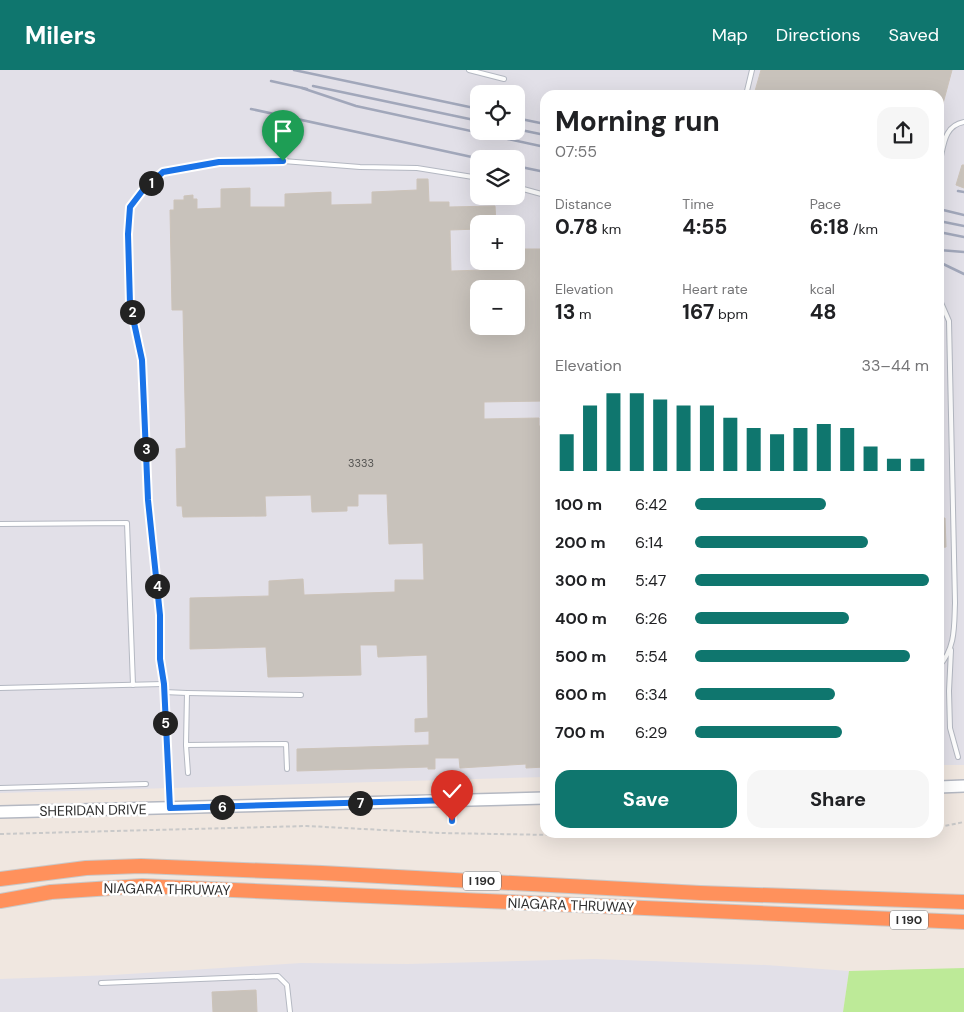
<!DOCTYPE html>
<html lang="en">
<head>
<meta charset="utf-8">
<style>
	:root { --surface:#fff; --page:#f6f6f6; --text:#202124; --muted:#757577; --accent:#0f766e }
	body { margin:0; font-family:"DM Sans",sans-serif; background:var(--page); color:var(--text); height:100vh; display:flex; flex-direction:column; font-size:19px; white-space:nowrap }
	* { box-sizing:border-box; margin:0 }
	p { font-size:16px; color:var(--muted) }
	.icon { flex:none; width:28px; height:28px; fill:none; stroke:currentColor; stroke-width:2; stroke-linecap:round; stroke-linejoin:round }
	.map { position:relative; flex:1; overflow:hidden }
	.side { position:absolute; left:540px; top:20px; width:404px; height:748px; display:flex; flex-direction:column; background:var(--surface); border-radius:15px; box-shadow:0 5px 20px #0002 }
	.side>* { flex:none }
	.fabs { position:absolute; left:470px; top:15px; display:grid; gap:10px }
	.fabs a { display:grid; place-items:center; width:55px; height:55px; border-radius:10px; background:var(--surface); box-shadow:0 5px 20px #0002; font-size:25px }
	.pin { position:absolute; display:grid; place-items:center; width:42px; height:42px; color:#fff; margin:-51px -21px; border-radius:50% 50% 50% 0; rotate:-45deg; box-shadow:0 0 5px #0007 }
	.pin .icon { rotate:45deg }
	.km { position:absolute; width:25px; height:25px; margin:-12px; border-radius:50%; background:#222; color:#fff; font-size:14px; line-height:25px; text-align:center }
	.round { display:grid; place-items:center; flex:none; width:52px; height:52px; border-radius:15px; background:var(--page) }
	.headline { display:flex; align-items:center; justify-content:space-between; height:85px; padding:0 15px }
	h1 { font-size:28px; font-weight:700; line-height:38px }
	.figures { display:grid; grid-template-columns:repeat(3,1fr); gap:8px; height:85px; padding:5px 15px }
	.figures div { display:grid; align-content:center }
	.figures b { font-size:21px; font-weight:700 }
	.figures small { font-size:14px; font-weight:400 }
	.figures p { font-size:14px }
	.chart { height:140px; padding:10px 15px }
	.chart p { display:flex; justify-content:space-between }
	.chart svg { width:100%; height:90px; margin-top:5px; stroke:var(--accent); stroke-width:6 }
	.cta { display:flex; gap:10px; margin-top:auto; padding:10px 15px }
	.cta a { flex:1; height:58px; border-radius:15px; background:var(--accent); color:#fff; font-size:20px; font-weight:700; line-height:58px; text-align:center }
	.cta a+a { background:var(--page); color:var(--text) }
	ul { padding:0 15px; list-style:none; font-size:16px }
	li { display:grid; grid-template-columns:80px 60px 1fr; align-items:center; height:38px }
	li i { height:12px; border-radius:6px; background:var(--accent) }
	header { display:flex; align-items:center; gap:30px; box-sizing:border-box; height:70px; padding:0 25px; background:var(--accent); color:#fff }
	header strong { font-size:24px }
	nav { display:flex; gap:28px; margin-inline-start:auto; font-size:18px }
	.map>svg:first-child { display:block }
</style>
</head>
<body>
<header>
<strong>Milers</strong>
<nav><a>Map</a><a>Directions</a><a>Saved</a></nav>
</header>
<div class="map">
<svg width="964" height="942" viewBox="0 0 964 942">
	<rect width="100%" height="100%" fill="#f0e7e0"/>
	<g fill="#e2e0e8" fill-rule="evenodd">
		<path d="M0,0H964V695H939V25H545V707L0,723ZM479,24H516V61H479ZM479,89H516V126H479ZM479,154H516V191H479ZM479,219H516V256H479Z"/>
		<path d="M594,889L766,895L849,901L843,942H0V909L113,905L301,893L408,894Z"/>
	</g>
	<path fill="#bdea98" d="M964,898V942H843L849,901Z"/>
	<g fill="#c8c2bb" stroke="#ccc3b9" fill-rule="evenodd">
		<path d="M761,0H952L941,41L939,40V25H770L755,21Z"/>
		<path d="M962,95H964V118L956,115Z"/>
		<path d="M417,109H428L429,132H449V137L495,136L496,154H479V159L450,160L451,201L516,199V179H543V204H545V331L484,332V349L539,348V356H545V697L526,698V694L460,698L459,688H435V699H428V697L297,701V679L429,675V661L415,662V649L428,648L427,585L378,587L377,575H360L361,605L268,607L266,577L190,579V528L269,526V511L303,509L304,525L395,522V510H424L423,473L389,474L387,424H358V436H347V441L312,442L311,425L265,426L266,446L183,447L182,436H177L176,379L186,378L183,240H172L170,140H174V130H184V126L193,125V129H197V139L221,138V119L250,118V137H285V124L331,122V135L372,134V122L417,120ZM479,219H516V256H479Z"/>
		<path d="M939,448H945L946,477L939,478Z"/>
		<path d="M256,920L257,942H213L212,922Z"/>
	</g>
	<g fill="none" stroke-linecap="round" stroke-linejoin="round">
		<defs>
			<g id="lane">
				<path d="M469,0L504,9"/>
				<path d="M746,25L752,0"/>
				<path d="M939,95C944,76 943,56 964,52"/>
				<path d="M516,117L545,125"/>
				<path d="M939,228L949,251L955,533C954,555 956,578 939,596"/>
				<path d="M0,454L127,453L133,615"/>
				<path d="M951,580L949,621L950,658L958,687"/>
				<path d="M0,618L163,614"/>
				<path d="M164,622L187,623L186,675L188,703"/>
				<path d="M187,623L301,625"/>
				<path d="M186,675L286,674L287,699"/>
				<path d="M0,718L146,714"/>
				<path d="M452,733V751"/>
				<path d="M170,736L163,614L160,589L159,545L148,430L142,290L130,234L128,164L130,137L143,119L163,102L219,92L283,91L360,97L417,98L479,108"/>
				<path d="M101,913L278,906L287,915L290,942"/>
			</g>
			<g id="secondary">
				<path d="M939,717L964,716"/>
				<path d="M0,742L545,728"/>
			</g>
			<g id="highway">
				<path d="M0,809L86,798L141,796L322,803L700,823L964,832"/>
				<path d="M0,831L51,822L142,816L964,852"/>
			</g>
		</defs>
		<use href="#lane" stroke="#b4b8c2" stroke-width="6"/>
		<use href="#secondary" stroke="#b4b8c2" stroke-width="14"/>
		<use href="#highway" stroke="#c9c9c9" stroke-width="16"/>
		<g stroke="#c9c9c9" stroke-width="2" stroke-dasharray="4 2.5" stroke-linecap="butt">
			<path d="M939,757L964,752"/>
			<path d="M845,762L886,766L913,762"/>
			<path d="M0,764L307,756L439,763L554,765L586,762"/>
		</g>
		<use href="#lane" stroke="#fff" stroke-width="4"/>
		<use href="#secondary" stroke="#fff" stroke-width="11"/>
		<use href="#highway" stroke="#ff915c" stroke-width="14"/>
		<g stroke="#a1a7ba" stroke-width="2.5">
			<path d="M294,0L479,39"/>
			<path d="M271,11L307,19"/>
			<path d="M313,16L479,51"/>
			<path d="M302,18L356,36L545,77"/>
			<path d="M251,39L481,89"/>
			<path d="M516,48L545,54"/>
			<path d="M516,59L545,65"/>
			<path d="M516,96L545,102"/>
			<path d="M958,121L964,122"/>
			<path d="M939,139L964,145"/>
			<path d="M939,151L964,156"/>
			<path d="M939,162L964,167"/>
			<path d="M939,180L964,182"/>
			<path d="M939,192L964,204"/>
		</g>
	</g>
	<g fill="none" stroke-linecap="round" stroke-linejoin="round">
		<defs>
			<path id="route" d="M283,91L219,92L163,102L143,120L130,137L128,164L130,234L142,290L148,430L160,545V589L164,614L170,738L452,730V751"/>
		</defs>
		<use href="#route" stroke="#fff" stroke-width="10"/>
		<use href="#route" stroke="#1a73e8" stroke-width="6"/>
	</g>
	<g text-anchor="middle" stroke-width="5" stroke-linejoin="round" paint-order="stroke">
		<g font-size="11" fill="#545351">
			<text x="361" y="397">3333</text>
		</g>
		<g fill="#fff" stroke="#6d6d6d" stroke-width="1">
			<rect x="463" y="801.5" width="38" height="19" rx="4"/>
			<rect x="890" y="840.5" width="38" height="19" rx="4"/>
		</g>
		<g font-size="12" font-weight="bold" fill="#2e2e2e">
			<text x="482" y="815">I 190</text>
			<text x="909" y="854">I 190</text>
		</g>
		<g font-size="14" fill="#2e2e2e" stroke="#fff">
			<text transform="translate(93 740) rotate(-1)" y="5">SHERIDAN DRIVE</text>
			<text transform="translate(167 819) rotate(1)" y="5">NIAGARA THRUWAY</text>
			<text transform="translate(571 835) rotate(2)" y="5">NIAGARA THRUWAY</text>
		</g>
	</g>
</svg>
<div class="fabs">
<a><svg class="icon" aria-label="locate" viewBox="0 0 24 24"><circle cx="12" cy="12" r="6"/><path d="M12 2v4M12 18v4M2 12h4M18 12h4"/></svg></a>
<a><svg class="icon" aria-label="layers" viewBox="0 0 24 24"><path d="M12 4l9 5-9 5-9-5zM3 14l9 5 9-5"/></svg></a>
<a>+</a>
<a>−</a>
</div>
<div class="pin" style="left:283px;top:91px;background:#1e9e55"><svg class="icon" aria-label="arrive" viewBox="0 0 24 24"><path d="M6 21V4h12l-3 4 3 4H6"/></svg></div>
<div class="pin" style="left:452px;top:751px;background:#d93025"><svg class="icon" aria-label="check" viewBox="0 0 24 24"><path d="M5 12l5 5 9-10"/></svg></div>
<b class="km" style="left:151px;top:113px">1</b>
<b class="km" style="left:132px;top:242px">2</b>
<b class="km" style="left:146px;top:379px">3</b>
<b class="km" style="left:157px;top:516px">4</b>
<b class="km" style="left:165px;top:653px">5</b>
<b class="km" style="left:222px;top:737px">6</b>
<b class="km" style="left:360px;top:733px">7</b>
<section class="side">
<div class="headline"><div><h1>Morning run</h1><p>07:55</p></div><a class="round"><svg class="icon" aria-label="share" viewBox="0 0 24 24"><path d="M12 15V3M7 8l5-5 5 5M5 13v7h14v-7"/></svg></a></div>
<div class="figures">
<div><p>Distance</p><b>0.78<small> km</small></b></div>
<div><p>Time</p><b>4:55</b></div>
<div><p>Pace</p><b>6:18<small> /km</small></b></div>
</div>
<div class="figures">
<div><p>Elevation</p><b>13<small> m</small></b></div>
<div><p>Heart rate</p><b>167<small> bpm</small></b></div>
<div><p>kcal</p><b>48</b></div>
</div>
<div class="chart"><p><span>Elevation</span>33–44 m</p>
<svg viewBox="0 0 160 44" preserveAspectRatio="none"><path d="M5 44V26M15 44V12M25 44V6M35 44V6M45 44V9M55 44V12M65 44V12M75 44V18M85 44V23M95 44V26M105 44V23M115 44V21M125 44V23M135 44V32M145 44V38M155 44V38"/></svg>
</div>
<ul>
<li><b>100 m</b>6:42<i style="width:56%"></i></li>
<li><b>200 m</b>6:14<i style="width:74%"></i></li>
<li><b>300 m</b>5:47<i style="width:100%"></i></li>
<li><b>400 m</b>6:26<i style="width:66%"></i></li>
<li><b>500 m</b>5:54<i style="width:92%"></i></li>
<li><b>600 m</b>6:34<i style="width:60%"></i></li>
<li><b>700 m</b>6:29<i style="width:63%"></i></li>
</ul>
<div class="cta"><a>Save</a><a>Share</a></div>
</section>
</div>
</body>
</html>
